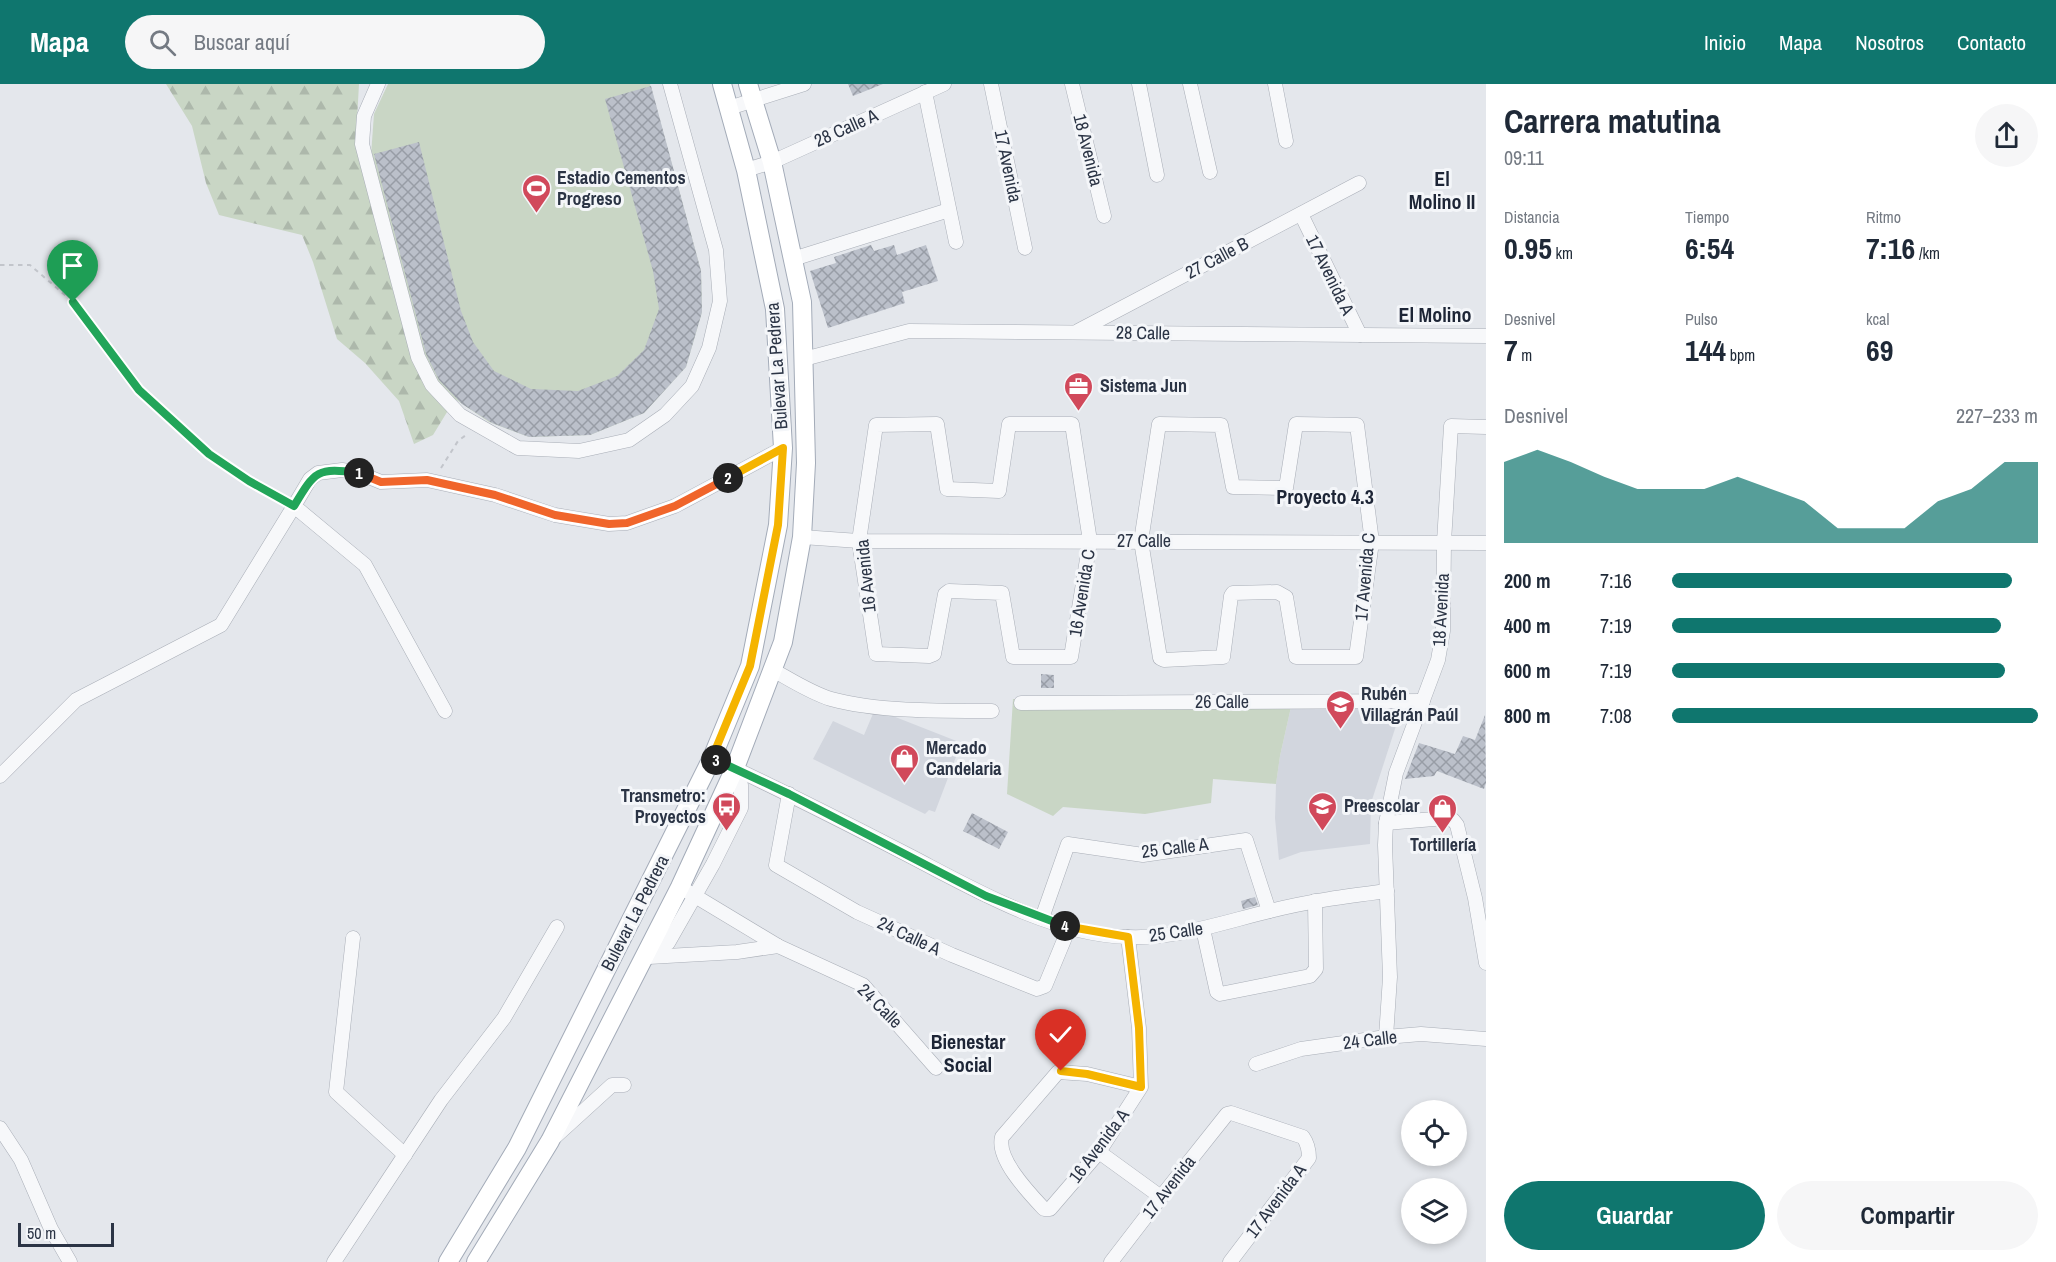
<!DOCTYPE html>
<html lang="es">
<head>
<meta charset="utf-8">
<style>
	:root { --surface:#fff; --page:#f6f6f7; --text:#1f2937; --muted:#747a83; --accent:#0f766e }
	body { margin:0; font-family:"Archivo Narrow",sans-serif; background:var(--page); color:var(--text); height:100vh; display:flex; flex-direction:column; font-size:22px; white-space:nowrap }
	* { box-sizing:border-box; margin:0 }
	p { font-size:20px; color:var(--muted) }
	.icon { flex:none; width:33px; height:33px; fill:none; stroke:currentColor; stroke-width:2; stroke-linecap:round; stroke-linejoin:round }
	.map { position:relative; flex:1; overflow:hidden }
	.sheet { display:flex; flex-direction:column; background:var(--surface); width:570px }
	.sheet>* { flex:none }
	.tools { position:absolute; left:1401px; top:1016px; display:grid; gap:12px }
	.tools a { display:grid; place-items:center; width:66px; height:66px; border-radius:50%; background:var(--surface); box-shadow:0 3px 9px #0003; font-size:30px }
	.scale { position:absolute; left:18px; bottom:15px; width:96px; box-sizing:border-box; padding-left:6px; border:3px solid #2b3445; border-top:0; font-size:16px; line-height:21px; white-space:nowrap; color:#2b3445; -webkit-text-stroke:4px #f4f6f9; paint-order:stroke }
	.pin { position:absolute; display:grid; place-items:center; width:51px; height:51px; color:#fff; margin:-62px -26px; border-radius:50% 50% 50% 0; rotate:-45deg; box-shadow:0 0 6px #0007 }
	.pin .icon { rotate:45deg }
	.km { position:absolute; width:30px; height:30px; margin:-15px; border-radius:50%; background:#222; color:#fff; font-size:16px; line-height:30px; text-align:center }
	.round { display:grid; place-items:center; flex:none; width:63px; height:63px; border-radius:32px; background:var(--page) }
	.overview { display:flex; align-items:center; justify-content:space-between; height:102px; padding:0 18px }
	h1 { font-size:33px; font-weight:800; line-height:45px }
	.figures { display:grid; grid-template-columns:repeat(3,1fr); gap:9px; height:102px; padding:6px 18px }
	.figures div { display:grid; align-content:center }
	.figures b { font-size:30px; font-weight:800 }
	.figures small { font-size:16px; font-weight:400 }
	.figures p { font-size:16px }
	.chart { height:168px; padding:12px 18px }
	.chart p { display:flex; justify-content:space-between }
	.chart svg { width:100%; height:108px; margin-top:6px; fill:var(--accent); opacity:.7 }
	.primary-button { display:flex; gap:12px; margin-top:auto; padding:12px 18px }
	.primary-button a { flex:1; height:69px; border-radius:36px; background:var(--accent); color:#fff; font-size:24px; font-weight:800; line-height:69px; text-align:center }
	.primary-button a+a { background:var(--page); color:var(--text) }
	ul { padding:0 18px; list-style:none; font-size:20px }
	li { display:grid; grid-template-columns:96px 72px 1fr; align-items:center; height:45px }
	li i { height:15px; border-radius:8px; background:var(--accent) }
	header { display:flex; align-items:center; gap:36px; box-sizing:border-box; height:84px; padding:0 30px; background:var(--accent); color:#fff }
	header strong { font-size:28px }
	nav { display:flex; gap:33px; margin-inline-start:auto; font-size:21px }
	.search { width:420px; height:54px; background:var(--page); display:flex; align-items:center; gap:15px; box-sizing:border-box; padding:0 21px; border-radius:33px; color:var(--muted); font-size:22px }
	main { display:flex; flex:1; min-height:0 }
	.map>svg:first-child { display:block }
</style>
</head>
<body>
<header>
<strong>Mapa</strong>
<div class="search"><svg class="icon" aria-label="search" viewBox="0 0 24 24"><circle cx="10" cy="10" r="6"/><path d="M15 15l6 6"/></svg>Buscar aquí</div>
<nav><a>Inicio</a><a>Mapa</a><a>Nosotros</a><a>Contacto</a></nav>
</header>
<main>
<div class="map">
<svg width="1486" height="1178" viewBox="0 0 1486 1178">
	<defs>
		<pattern id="forest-firs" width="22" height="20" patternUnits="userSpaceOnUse" patternTransform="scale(1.5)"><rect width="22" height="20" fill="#c9d6c5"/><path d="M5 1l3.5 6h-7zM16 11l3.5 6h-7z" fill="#adb8ab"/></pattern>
		<pattern id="building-cross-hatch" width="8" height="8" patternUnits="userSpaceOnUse" patternTransform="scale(1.5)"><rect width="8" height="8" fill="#bbc0ca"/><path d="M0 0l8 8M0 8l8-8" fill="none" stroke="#989da6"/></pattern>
	</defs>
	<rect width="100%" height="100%" fill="#e4e7ec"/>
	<g fill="#d2d6de">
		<path d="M1293,614L1404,617L1371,719L1370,760L1301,768L1279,776L1275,734L1276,700L1280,672Z"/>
		<path d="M875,625L959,658V665L935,728L929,726L925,730L813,675L833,637L864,651Z"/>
	</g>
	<path fill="url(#forest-firs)" d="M166,0H359L357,36L371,71L425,277L455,315L433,351L414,360L399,317L365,279L337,255L313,178L302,151L219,131L206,99L192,42Z"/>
	<g fill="#c9d6c5">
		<path d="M388,0H650L701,187L702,228L686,283L644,329L590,351L529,353L489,338L455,315L425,277L371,71L374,30Z"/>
		<path d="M1293,614L1280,672L1276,700L1213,695L1211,719L1145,730L1063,723L1053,732L1007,710L1013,615Z"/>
	</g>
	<g fill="url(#building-cross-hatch)">
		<path d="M848,0H883L853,12Z"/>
		<path d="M651,2L701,187L702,228L686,283L644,329L590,351L529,353L492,339L462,320L439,296L426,270L374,70L419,58L461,227L473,258L494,287L531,305L578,307L617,292L644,266L659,225L653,187L605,15Z"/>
		<path d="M871,161L874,167L894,161L897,171L926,161L938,197L902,208L905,219L828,244L810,187L836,179L834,173Z"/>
		<path d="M1041,590L1054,591V604H1041Z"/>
		<path d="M1485,631L1486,699L1484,705L1437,687L1434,692L1405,695L1419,659L1455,670L1463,652L1475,656Z"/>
		<path d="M972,729L1008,748L999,765L963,747Z"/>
		<path d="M1255,813L1258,821L1243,825L1241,817Z"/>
	</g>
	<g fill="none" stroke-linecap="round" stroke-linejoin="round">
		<defs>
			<g id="minor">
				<path d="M378,0L364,32L362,60L418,273L432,301L460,331L518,364L579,367L629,356L665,331L692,302L709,264L720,217L716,166L670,0"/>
				<path d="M991,0L1025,164"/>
				<path d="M1072,0L1104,132"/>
				<path d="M1139,0L1157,91"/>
				<path d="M1190,0L1210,88"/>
				<path d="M1275,0L1286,57"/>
				<path d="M925,8L956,158"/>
				<path d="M729,24L804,0"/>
				<path d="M746,86L772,78L944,0"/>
				<path d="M1301,130L1360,251"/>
				<path d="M793,175L949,126"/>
				<path d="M1078,247L1359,99"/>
				<path d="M804,275L909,247L1486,252"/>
				<path d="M937,340L947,405L999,407L1009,340H1072L1090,457L1071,573H1013L1002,509L949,507L945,510L934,570L929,572L876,570L859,457L876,341Z"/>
				<path d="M1159,340L1221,341L1233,403L1286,404L1296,340L1357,341L1372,458L1356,573H1296L1286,513L1277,508L1233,509L1231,512L1223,573L1164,576L1160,574L1141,457Z"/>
				<path d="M294,422L310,395L318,389L342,386L359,389L381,398L427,396L495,411L555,431L609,440L627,439L675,422L783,364"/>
				<path d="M802,453L859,457L1486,459"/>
				<path d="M773,586C791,596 811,609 831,615C878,628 944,627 992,627"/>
				<path d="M1021,619L1423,617"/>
				<path d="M712,674C780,705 846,739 912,773C977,807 1053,851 1128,853C1177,855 1224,838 1270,827C1309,817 1348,812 1387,807"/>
				<path d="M0,692L76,616L221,541L294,422L365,481L445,627"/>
				<path d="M789,710L776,781L857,828L952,871L1037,905L1045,902L1069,844"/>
				<path d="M1386,739L1446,734L1453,736L1457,741L1475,814L1486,879"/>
				<path d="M680,803L778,862L863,901L936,984"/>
				<path d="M1042,834L1068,760L1143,771L1246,756L1269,827"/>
				<path d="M1203,845L1217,908L1220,910L1310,892L1316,885L1315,817"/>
				<path d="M1128,853L1139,944L1141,1003L1099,1068L1050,1125H1044C1030,1110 996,1075 1002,1053L1058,988L1087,990L1141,1003"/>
				<path d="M353,854L336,1008L405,1071"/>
				<path d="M649,873L737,868L778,862"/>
				<path d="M645,874L668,859L713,780L741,724V701L735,684"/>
				<path d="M1386,953L1390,893L1385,761L1386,739L1396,689L1438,576L1443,547L1444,458L1451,342L1486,343"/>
				<path d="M1256,980L1301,965L1386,953L1421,950L1486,955"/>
				<path d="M0,1044L21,1076L51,1145L70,1178"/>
				<path d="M556,1052L612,1001H624"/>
				<path d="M1099,1068L1161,1113"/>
				<path d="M334,1178L441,1016L504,934L557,843"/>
				<path d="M1111,1178L1161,1113L1227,1030L1231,1029L1303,1053C1308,1060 1309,1066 1309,1074L1230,1178"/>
			</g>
			<g id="major">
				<path d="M448,1178L517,1064L712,674L750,582L778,441L783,364L775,225L746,86L722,0"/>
				<path d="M476,1178L550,1057L680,803L735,684L783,558L802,453L806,379L802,218L772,78L748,0"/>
			</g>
		</defs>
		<use href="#minor" stroke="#a9aeb7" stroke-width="15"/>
		<use href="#major" stroke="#a3abb8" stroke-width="20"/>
		<g stroke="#c2c5cb" stroke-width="2" stroke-dasharray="4.5 4.5" stroke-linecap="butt">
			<path d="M0,181H30L73,218L139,306L209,370L248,397L283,416"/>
			<path d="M441,384L458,357L466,351"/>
		</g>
		<use href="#minor" stroke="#f7f8fa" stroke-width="14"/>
		<use href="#major" stroke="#fff" stroke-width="18"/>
	</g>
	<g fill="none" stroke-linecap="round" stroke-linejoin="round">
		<defs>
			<path id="split-1" d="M73,218L139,306L209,370L249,397L294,422C315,387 317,383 359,389"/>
			<path id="split-2" d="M359,389L381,398L427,396L495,411L555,431L609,440L627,439L675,422L728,394"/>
			<path id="split-3" d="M716,676L712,674L750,582L778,441L783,364L728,394"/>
			<path id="split-4" d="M716,676L789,710L986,812L1065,842"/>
			<path id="split-5" d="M1061,987L1087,990L1141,1003L1139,944L1128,853L1065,842"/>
		</defs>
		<use href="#split-1" stroke="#fff" stroke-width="12"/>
		<use href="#split-2" stroke="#fff" stroke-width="12"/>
		<use href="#split-3" stroke="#fff" stroke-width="12"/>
		<use href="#split-4" stroke="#fff" stroke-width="12"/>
		<use href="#split-5" stroke="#fff" stroke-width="12"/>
		<use href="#split-1" stroke="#22a559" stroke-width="8"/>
		<use href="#split-2" stroke="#f0652b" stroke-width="8"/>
		<use href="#split-3" stroke="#f5b400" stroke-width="8"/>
		<use href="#split-4" stroke="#22a559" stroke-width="8"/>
		<use href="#split-5" stroke="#f5b400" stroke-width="8"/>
	</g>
	<defs>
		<symbol id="stadium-pin" viewBox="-11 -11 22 30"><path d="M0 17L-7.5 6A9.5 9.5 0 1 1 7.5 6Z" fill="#d1495b" stroke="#f4f6f9"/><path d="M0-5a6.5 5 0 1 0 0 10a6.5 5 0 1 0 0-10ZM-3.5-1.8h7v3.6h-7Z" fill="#fff"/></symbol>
		<symbol id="office-pin" viewBox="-11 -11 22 30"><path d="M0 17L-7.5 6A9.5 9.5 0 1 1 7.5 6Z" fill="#d1495b" stroke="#f4f6f9"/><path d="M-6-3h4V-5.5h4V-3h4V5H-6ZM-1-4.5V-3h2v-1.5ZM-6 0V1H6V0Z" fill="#fff"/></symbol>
		<symbol id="school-pin" viewBox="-11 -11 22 30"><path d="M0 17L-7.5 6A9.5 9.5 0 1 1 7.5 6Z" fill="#d1495b" stroke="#f4f6f9"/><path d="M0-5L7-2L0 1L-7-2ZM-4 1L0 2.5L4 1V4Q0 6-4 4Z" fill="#fff"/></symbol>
		<symbol id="shop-pin" viewBox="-11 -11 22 30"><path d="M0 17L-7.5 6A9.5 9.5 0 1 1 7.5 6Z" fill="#d1495b" stroke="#f4f6f9"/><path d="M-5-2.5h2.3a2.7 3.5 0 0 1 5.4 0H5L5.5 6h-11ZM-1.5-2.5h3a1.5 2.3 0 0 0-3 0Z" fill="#fff"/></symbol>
		<symbol id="bus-pin" viewBox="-11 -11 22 30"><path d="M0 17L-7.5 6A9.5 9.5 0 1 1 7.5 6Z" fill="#d1495b" stroke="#f4f6f9"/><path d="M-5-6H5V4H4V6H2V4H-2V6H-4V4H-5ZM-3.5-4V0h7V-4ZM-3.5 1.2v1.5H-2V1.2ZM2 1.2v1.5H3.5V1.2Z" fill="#fff"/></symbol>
	</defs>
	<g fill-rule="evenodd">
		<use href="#stadium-pin" x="520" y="88" width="33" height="45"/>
		<use href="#office-pin" x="1062" y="286" width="33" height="45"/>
		<use href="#school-pin" x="1324" y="604" width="33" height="45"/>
		<use href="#shop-pin" x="888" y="658" width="33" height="45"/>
		<use href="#bus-pin" x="710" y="706" width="33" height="45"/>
		<use href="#school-pin" x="1306" y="706" width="33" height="45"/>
		<use href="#shop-pin" x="1426" y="708" width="33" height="45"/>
	</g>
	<g text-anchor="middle" stroke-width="6" stroke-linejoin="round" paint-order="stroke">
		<g font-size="18" fill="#2b3445" stroke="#f4f6f9">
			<text transform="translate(846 44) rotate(-24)" y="6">28 Calle A</text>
			<text transform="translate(1088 66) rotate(76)" y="6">18 Avenida</text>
			<text transform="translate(1008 82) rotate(78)" y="6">17 Avenida</text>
			<text transform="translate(1217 174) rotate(-28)" y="6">27 Calle B</text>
			<text transform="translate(1330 191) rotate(64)" y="6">17 Avenida A</text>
			<text transform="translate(1143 249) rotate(1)" y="6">28 Calle</text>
			<text transform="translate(777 282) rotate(-94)" y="6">Bulevar La Pedrera</text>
			<text x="1144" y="463">27 Calle</text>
			<text transform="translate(866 492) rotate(-96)" y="6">16 Avenida</text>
			<text transform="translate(1365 493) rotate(-85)" y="6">17 Avenida C</text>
			<text transform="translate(1082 509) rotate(-81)" y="6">16 Avenida C</text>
			<text transform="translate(1441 526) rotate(-87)" y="6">18 Avenida</text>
			<text x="1222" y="624">26 Calle</text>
			<text transform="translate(1175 764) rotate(-7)" y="6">25 Calle A</text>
			<text transform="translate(635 829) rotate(-63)" y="6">Bulevar La Pedrera</text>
			<text transform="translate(1176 848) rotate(-8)" y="6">25 Calle</text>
			<text transform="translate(909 852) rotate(25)" y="6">24 Calle A</text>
			<text transform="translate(880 922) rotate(45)" y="6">24 Calle</text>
			<text transform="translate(1370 956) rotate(-7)" y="6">24 Calle</text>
			<text transform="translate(1099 1062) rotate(-53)" y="6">16 Avenida A</text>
			<text transform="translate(1169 1103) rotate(-52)" y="6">17 Avenida</text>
			<text transform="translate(1276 1117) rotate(-53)" y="6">17 Avenida A</text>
		</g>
		<g font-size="18" font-weight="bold" fill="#2b3445" stroke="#f4f6f9" text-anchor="start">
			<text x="557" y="100">Estadio Cementos<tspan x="557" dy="21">Progreso</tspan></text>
			<text x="1100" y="308">Sistema Jun</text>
			<text x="1361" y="616">Rubén<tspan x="1361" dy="21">Villagrán Paúl</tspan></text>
			<text x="926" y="670">Mercado<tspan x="926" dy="21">Candelaria</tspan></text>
			<text x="706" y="718" text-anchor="end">Transmetro:<tspan x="706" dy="21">Proyectos</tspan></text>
			<text x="1344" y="728">Preescolar</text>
			<text x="1443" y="767" text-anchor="middle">Tortillería</text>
		</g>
		<g font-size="20" font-weight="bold" fill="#1d2536" stroke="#f4f6f9">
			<text x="1442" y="102">El<tspan x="1442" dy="23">Molino II</tspan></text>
			<text x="1435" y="238">El Molino</text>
			<text x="1325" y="420">Proyecto 4.3</text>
			<text x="968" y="965">Bienestar<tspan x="968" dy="23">Social</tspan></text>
		</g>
	</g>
</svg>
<div class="tools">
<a><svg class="icon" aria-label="locate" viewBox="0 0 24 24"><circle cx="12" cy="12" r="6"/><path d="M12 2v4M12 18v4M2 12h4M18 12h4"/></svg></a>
<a><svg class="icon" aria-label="layers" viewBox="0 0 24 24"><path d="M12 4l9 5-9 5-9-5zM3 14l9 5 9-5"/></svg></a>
</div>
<div class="scale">50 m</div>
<div class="pin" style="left:73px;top:218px;background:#1e9e55"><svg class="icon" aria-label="arrive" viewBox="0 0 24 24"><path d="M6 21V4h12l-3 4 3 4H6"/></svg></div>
<div class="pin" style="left:1061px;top:987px;background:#d93025"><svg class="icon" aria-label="check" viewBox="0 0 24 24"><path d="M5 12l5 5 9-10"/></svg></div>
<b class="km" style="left:359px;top:389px">1</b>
<b class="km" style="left:728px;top:394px">2</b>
<b class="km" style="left:716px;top:676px">3</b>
<b class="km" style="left:1065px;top:842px">4</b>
</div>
<section class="sheet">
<div class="overview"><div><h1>Carrera matutina</h1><p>09:11</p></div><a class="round"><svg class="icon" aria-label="share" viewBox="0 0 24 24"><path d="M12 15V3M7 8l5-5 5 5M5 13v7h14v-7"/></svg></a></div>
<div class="figures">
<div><p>Distancia</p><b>0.95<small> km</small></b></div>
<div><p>Tiempo</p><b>6:54</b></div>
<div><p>Ritmo</p><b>7:16<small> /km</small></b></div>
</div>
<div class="figures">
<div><p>Desnivel</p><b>7<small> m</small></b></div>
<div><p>Pulso</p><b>144<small> bpm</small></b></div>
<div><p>kcal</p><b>69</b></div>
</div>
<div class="chart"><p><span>Desnivel</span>227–233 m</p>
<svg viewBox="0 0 160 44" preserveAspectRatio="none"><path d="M0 44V11L10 6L20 11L30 17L40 22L50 22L60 22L70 17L80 22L90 27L100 38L110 38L120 38L130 27L140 22L150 11L160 11V44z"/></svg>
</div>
<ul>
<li><b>200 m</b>7:16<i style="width:93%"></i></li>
<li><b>400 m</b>7:19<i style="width:90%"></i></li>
<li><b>600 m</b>7:19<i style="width:91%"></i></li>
<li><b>800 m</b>7:08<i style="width:100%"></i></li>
</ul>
<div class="primary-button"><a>Guardar</a><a>Compartir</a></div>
</section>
</main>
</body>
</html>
